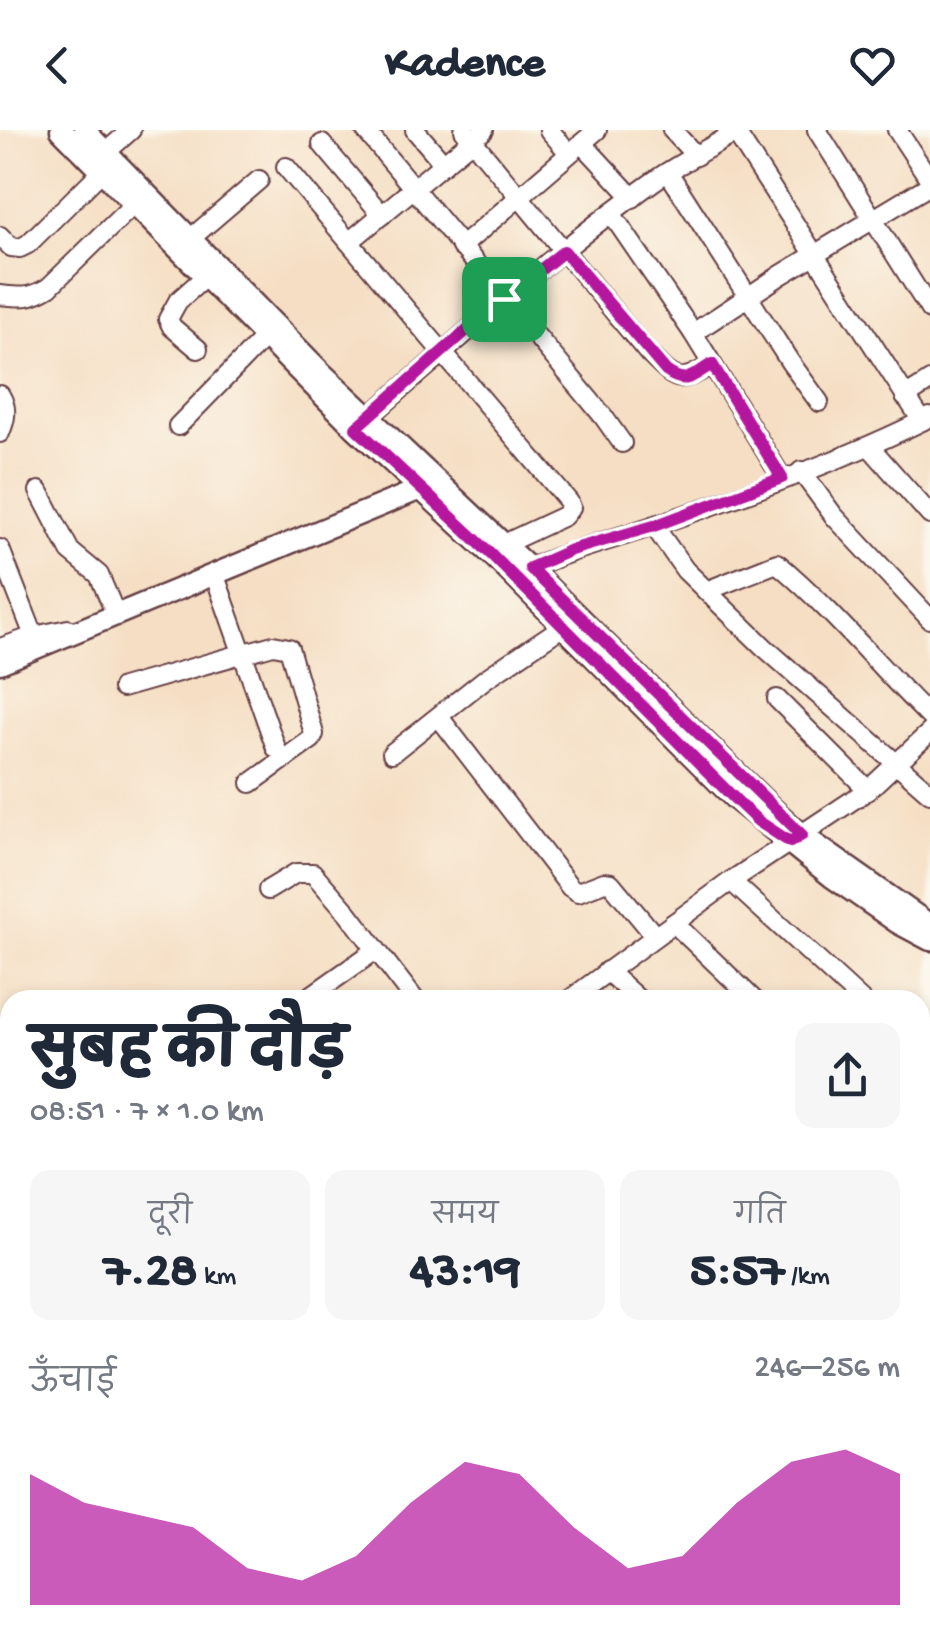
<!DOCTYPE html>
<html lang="hi">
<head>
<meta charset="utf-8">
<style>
	:root { --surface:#fff; --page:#f6f6f7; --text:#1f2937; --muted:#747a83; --accent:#b5179e }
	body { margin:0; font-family:"Gochi Hand","Playpen Sans Deva",sans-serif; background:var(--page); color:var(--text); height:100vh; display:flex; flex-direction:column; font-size:38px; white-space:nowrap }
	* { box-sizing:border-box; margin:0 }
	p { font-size:32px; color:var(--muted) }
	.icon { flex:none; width:55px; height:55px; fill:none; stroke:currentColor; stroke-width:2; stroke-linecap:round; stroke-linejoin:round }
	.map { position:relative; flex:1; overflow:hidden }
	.details { position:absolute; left:0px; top:860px; width:930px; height:642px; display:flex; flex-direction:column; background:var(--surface); border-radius:30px 30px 0 0; box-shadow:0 5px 15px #0003 }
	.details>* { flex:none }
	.pin { position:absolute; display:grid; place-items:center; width:85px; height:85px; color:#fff; margin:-42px; border-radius:20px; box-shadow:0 5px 15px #0006 }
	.round { display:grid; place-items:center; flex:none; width:105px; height:105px; border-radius:20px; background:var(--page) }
	.overview { display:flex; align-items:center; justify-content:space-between; height:170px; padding:0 30px }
	h1 { font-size:55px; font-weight:800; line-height:75px }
	.figures { display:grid; grid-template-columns:repeat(3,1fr); gap:15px; height:170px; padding:10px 30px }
	.figures div { display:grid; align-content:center; border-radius:20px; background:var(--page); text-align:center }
	.figures b { font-size:50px; font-weight:800 }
	.figures small { font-size:28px; font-weight:400 }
	.figures p { font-size:28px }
	.chart { height:280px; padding:20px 30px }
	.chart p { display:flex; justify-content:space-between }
	.chart svg { width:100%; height:180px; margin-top:10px; fill:var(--accent); opacity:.7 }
	header { display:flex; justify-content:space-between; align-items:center; height:130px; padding:0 30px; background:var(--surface); font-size:45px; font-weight:800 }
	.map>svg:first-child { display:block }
</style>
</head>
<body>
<header><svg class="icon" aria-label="back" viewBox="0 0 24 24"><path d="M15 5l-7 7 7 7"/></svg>Kadence<svg class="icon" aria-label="heart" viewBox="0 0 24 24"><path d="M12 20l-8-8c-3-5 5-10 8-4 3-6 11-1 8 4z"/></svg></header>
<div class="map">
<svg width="930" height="1502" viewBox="0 0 930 1502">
	<rect width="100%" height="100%" fill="#fbf7ec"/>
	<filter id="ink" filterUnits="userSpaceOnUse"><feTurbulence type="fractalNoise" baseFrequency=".01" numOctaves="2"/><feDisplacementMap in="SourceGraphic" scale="20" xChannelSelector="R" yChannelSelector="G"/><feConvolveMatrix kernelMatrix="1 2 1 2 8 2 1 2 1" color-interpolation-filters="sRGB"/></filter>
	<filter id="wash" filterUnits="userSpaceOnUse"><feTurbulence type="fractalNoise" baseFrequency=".0048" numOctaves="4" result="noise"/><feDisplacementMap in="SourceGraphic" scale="40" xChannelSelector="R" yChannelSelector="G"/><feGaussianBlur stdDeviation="2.25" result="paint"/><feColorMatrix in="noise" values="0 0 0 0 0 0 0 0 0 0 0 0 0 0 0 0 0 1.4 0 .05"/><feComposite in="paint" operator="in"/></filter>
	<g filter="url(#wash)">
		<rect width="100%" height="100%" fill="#f5dec3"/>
	</g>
	<g filter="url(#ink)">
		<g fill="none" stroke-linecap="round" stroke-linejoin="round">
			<defs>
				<g id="minor">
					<path d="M365,0L603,286L622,313"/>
					<path d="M415,0L444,34"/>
					<path d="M464,0L649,224C676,251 678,255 711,235"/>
					<path d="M484,0L349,112L569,372L571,377L564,386L504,414"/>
					<path d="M549,0L569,23"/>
					<path d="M672,0L696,26"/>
					<path d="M817,0L930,180"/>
					<path d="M897,0L930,50"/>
					<path d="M736,3L922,291"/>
					<path d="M582,13L633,68"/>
					<path d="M322,14L382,85"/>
					<path d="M106,22L131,0"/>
					<path d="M286,37L349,112"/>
					<path d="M668,42L790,232L819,272"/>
					<path d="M611,83L693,203L782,348"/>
					<path d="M0,106L11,117L20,118L28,114L101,42"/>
					<path d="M190,109L259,50"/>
					<path d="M461,117L597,0"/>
					<path d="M0,165C21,167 30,169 49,157L134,74"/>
					<path d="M693,203L781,145L930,55"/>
					<path d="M198,219L172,197L168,189L178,171L205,147"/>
					<path d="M0,265C8,278 6,289 0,303"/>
					<path d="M905,267L930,251"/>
					<path d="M360,295C456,212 550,125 654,51C681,32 712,17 740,0"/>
					<path d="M178,296L264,208"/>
					<path d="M869,316L930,385"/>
					<path d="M801,341L834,386L930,489"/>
					<path d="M39,361L70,421L99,445L116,485"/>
					<path d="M654,396L685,440L764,517L930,663"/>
					<path d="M0,419L34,506"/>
					<path d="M214,443L276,618"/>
					<path d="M518,444C562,422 609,411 656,395C748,363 843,331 930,287"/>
					<path d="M706,461L777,433C833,480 878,536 930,587"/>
					<path d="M0,518L34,506L68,499"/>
					<path d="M122,558L273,515L289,518L314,604L312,609L251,653"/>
					<path d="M777,569L868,660"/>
					<path d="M439,587L570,757L578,762L604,752L611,753L655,806"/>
					<path d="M392,623L485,549L562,497"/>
					<path d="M731,751L861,870"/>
					<path d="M268,760L296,743H313L348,783L415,870"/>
					<path d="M674,793L754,870"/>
					<path d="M607,841L639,870"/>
					<path d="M305,870L376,820"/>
					<path d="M569,870L731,751L868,660L930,602"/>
					<path d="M920,926L930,935"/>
					<path d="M0,960L10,953"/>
					<path d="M920,1021L930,1031"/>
					<path d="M0,1023L10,1016"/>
					<path d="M0,1094L10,1087"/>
					<path d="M920,1101L930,1091"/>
					<path d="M920,1117L930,1127"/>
					<path d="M0,1149L10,1163"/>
					<path d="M0,1230L10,1223"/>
					<path d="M920,1237L930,1226"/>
					<path d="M0,1277L10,1270"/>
					<path d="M920,1283L930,1273"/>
					<path d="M0,1386L10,1378"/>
					<path d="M0,1432L10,1444"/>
					<path d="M920,1443L930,1432"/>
					<path d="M920,1463L930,1473"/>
					<path d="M0,1466L10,1457"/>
					<path d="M409,1492L412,1502"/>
					<path d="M453,1492L463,1502"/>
					<path d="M506,1492L516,1502"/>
					<path d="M560,1492L570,1502"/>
					<path d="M664,1492L674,1502"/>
					<path d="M120,1502L134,1492"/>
					<path d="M230,1502L241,1492"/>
					<path d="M712,1502L721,1492"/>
					<path d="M868,1502L874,1492"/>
				</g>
				<g id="major">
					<path d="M61,0L355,298L492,425L735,669L832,747L898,793L930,810"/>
					<path d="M84,0L321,242L529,438L770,676L802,705L930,795"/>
					<path d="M0,533L430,355"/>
				</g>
			</defs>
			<use href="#minor" stroke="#643c42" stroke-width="22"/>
			<use href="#major" stroke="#643c42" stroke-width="25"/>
			<use href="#minor" stroke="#fff" stroke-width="18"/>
			<use href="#major" stroke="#fff" stroke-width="20"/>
		</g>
	</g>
	<g fill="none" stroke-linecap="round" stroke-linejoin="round" filter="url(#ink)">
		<defs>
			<path id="route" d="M564,121L666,241C687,256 692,246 712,234L782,348L654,396L571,420L530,438L802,705L790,712L758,691L735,669L492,425L356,298L476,192Z"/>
		</defs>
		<use href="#route" stroke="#fff" stroke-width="20"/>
		<use href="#route" stroke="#b5179e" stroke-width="12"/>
	</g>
</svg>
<div class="pin" style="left:504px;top:169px;background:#1e9e55"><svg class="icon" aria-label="arrive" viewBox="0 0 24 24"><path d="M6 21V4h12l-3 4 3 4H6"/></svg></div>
<section class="details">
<div class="overview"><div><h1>सुबह की दौड़</h1><p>08:51 · 7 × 1.0 km</p></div><a class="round"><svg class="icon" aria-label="share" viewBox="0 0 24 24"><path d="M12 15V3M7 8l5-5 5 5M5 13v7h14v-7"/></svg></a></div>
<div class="figures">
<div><p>दूरी</p><b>7.28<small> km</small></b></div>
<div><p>समय</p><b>43:19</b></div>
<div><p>गति</p><b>5:57<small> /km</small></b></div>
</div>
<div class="chart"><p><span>ऊँचाई</span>246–256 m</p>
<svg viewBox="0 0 160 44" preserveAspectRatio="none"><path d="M0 44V12L10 19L20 22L30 25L40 35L50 38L60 32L70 19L80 9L90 12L100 25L110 35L120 32L130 19L140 9L150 6L160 12V44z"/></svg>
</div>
</section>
</div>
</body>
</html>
